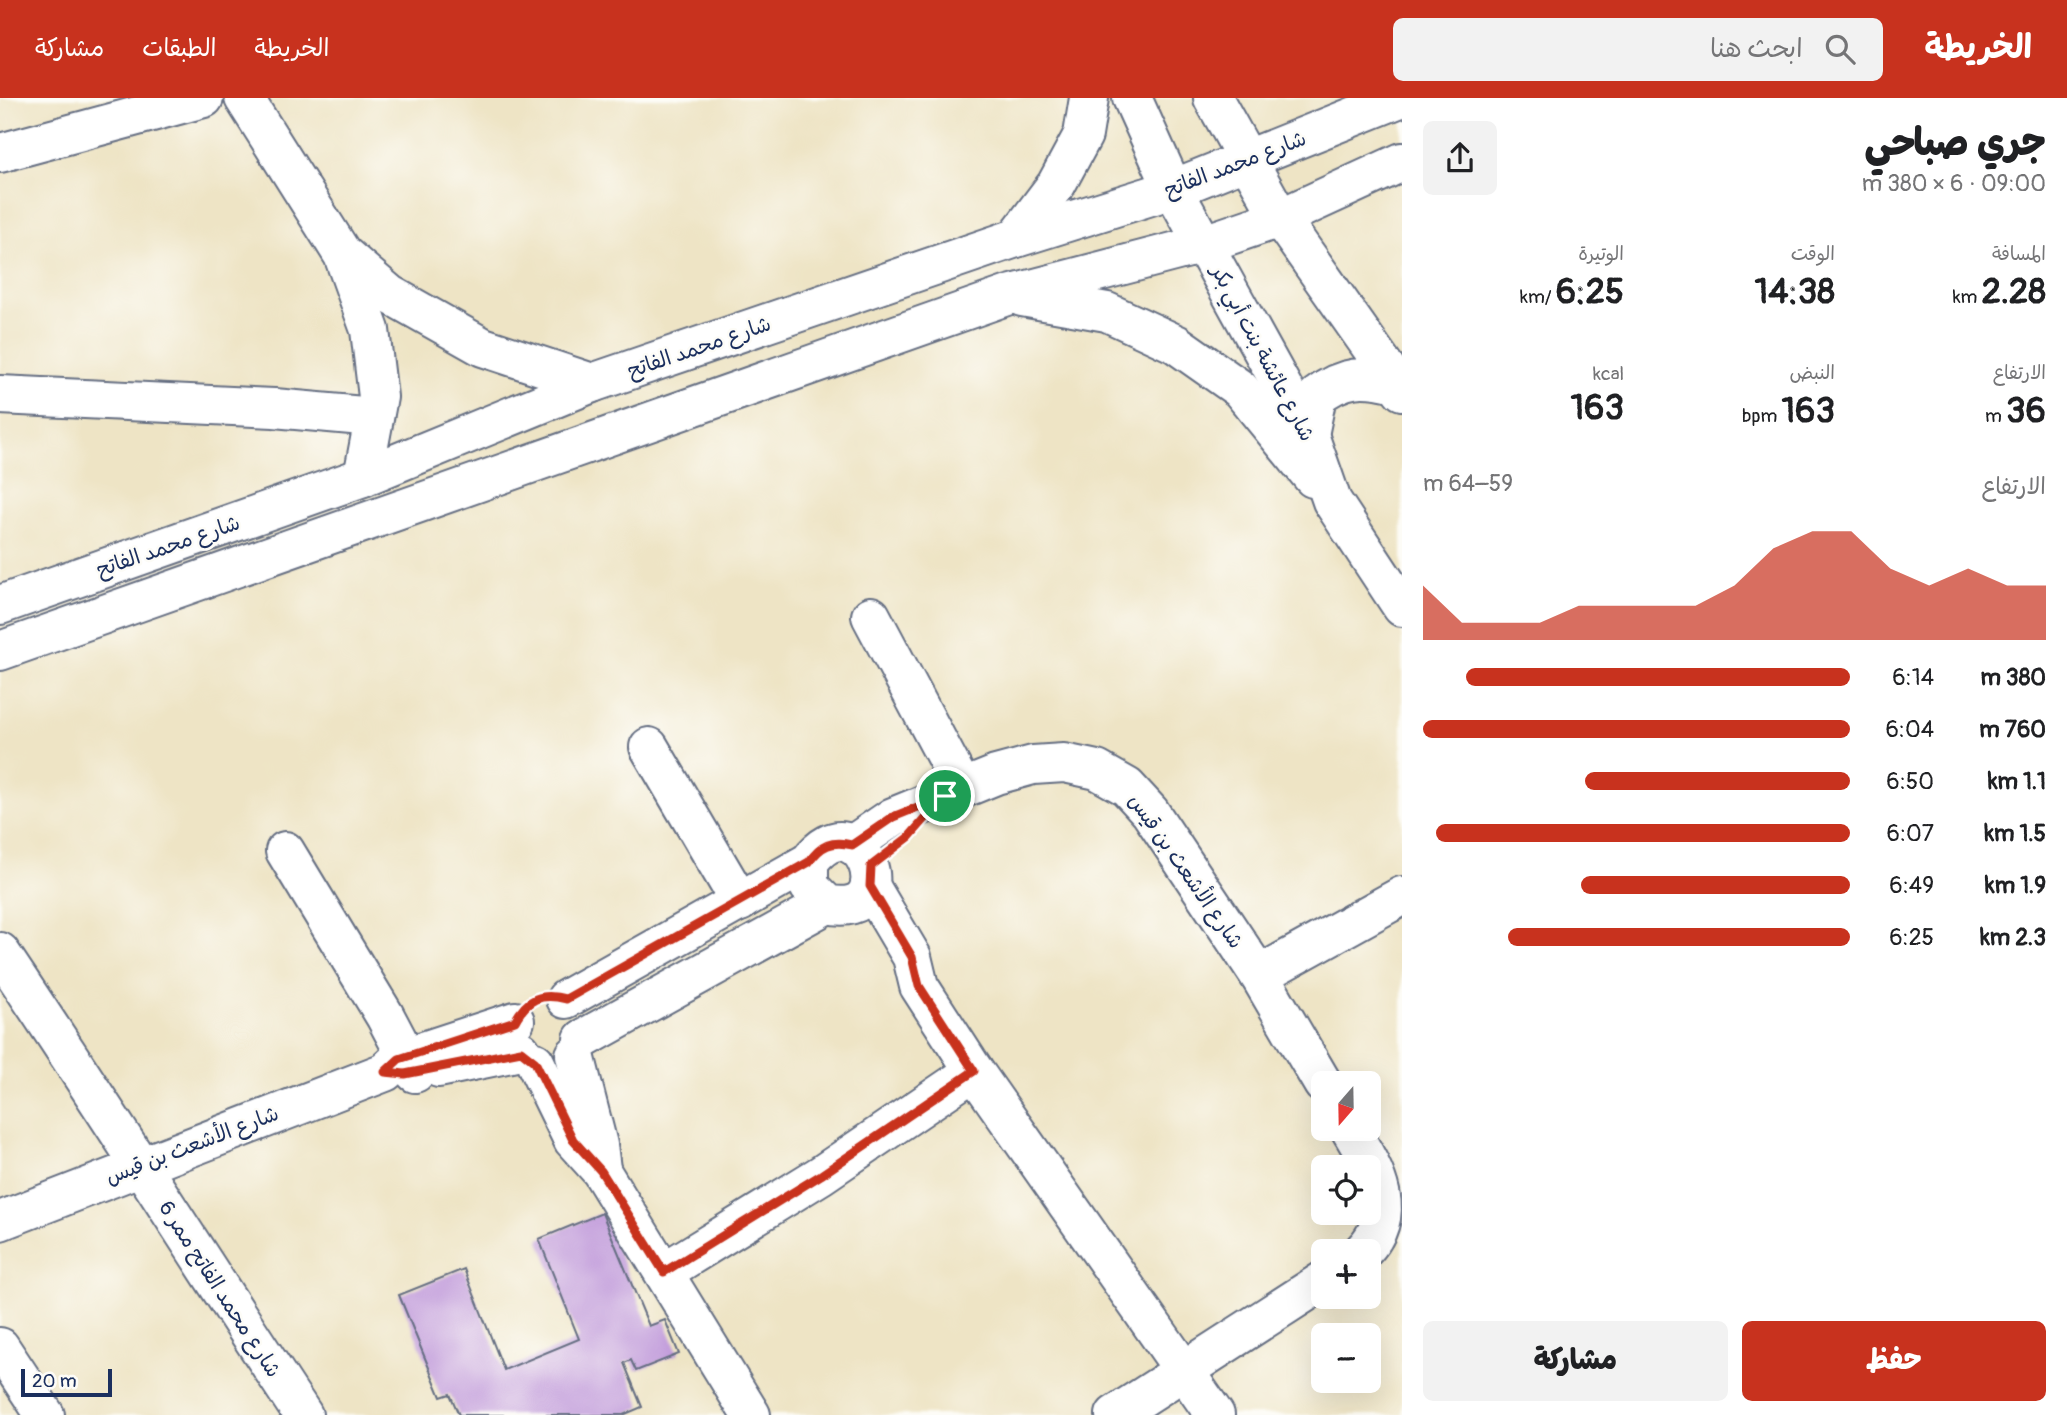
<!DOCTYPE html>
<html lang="ar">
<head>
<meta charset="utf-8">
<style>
	:root { --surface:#fff; --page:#f2f2f2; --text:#202124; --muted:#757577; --accent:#c8321e }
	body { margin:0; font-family:Pangolin,"Playpen Sans Arabic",sans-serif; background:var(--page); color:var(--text); direction:rtl; height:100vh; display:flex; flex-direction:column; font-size:26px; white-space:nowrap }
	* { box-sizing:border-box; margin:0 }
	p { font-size:23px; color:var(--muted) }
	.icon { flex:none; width:38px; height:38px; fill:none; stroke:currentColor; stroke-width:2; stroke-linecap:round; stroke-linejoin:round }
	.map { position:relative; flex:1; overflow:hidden; direction:ltr }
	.panel { display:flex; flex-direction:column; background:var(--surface); width:665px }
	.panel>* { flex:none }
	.needle { width:46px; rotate:200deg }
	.tools { position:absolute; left:1311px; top:973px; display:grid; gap:14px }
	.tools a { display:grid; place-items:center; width:70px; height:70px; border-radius:10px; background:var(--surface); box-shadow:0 7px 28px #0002; font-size:35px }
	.scale { position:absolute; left:21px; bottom:18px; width:91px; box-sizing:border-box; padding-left:7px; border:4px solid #1b2f5e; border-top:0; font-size:19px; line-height:24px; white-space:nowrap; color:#1b2f5e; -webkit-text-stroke:5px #fdfcf7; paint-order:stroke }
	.pin { position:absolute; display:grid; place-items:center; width:60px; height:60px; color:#fff; margin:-30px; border:4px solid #fff; border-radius:50%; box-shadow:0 2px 7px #0007 }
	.round { display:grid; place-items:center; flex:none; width:74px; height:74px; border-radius:10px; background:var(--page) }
	.headline { display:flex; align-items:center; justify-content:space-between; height:119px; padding:0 21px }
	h1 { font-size:38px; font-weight:800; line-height:52px }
	.stats { display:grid; grid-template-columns:repeat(3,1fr); gap:10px; height:119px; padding:7px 21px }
	.stats div { display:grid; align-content:center }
	.stats b { font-size:35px; font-weight:800 }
	.stats small { font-size:19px; font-weight:400 }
	.stats p { font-size:19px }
	.chart { height:196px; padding:14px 21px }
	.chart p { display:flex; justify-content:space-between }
	.chart svg { width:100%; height:126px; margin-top:7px; fill:var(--accent); opacity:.7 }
	.cta { display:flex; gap:14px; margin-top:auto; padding:14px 21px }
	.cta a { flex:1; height:80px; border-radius:10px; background:var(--accent); color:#fff; font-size:28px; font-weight:800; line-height:80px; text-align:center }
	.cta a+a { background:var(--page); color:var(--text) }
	ul { padding:0 21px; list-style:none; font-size:23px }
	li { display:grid; grid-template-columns:112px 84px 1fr; align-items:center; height:52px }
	li i { height:18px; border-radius:9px; background:var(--accent) }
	header { display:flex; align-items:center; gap:42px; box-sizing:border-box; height:98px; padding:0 35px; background:var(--accent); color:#fff }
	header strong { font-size:33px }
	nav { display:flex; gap:38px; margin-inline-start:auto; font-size:24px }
	.search { width:490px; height:63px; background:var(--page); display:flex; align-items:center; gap:18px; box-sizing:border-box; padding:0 24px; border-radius:10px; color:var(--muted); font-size:26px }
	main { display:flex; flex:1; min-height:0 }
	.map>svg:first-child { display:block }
</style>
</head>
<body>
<header>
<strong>الخريطة</strong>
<div class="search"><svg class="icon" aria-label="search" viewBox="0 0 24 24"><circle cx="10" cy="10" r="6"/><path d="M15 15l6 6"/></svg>ابحث هنا</div>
<nav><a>الخريطة</a><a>الطبقات</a><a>مشاركة</a></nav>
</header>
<main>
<section class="panel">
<div class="headline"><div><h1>جري صباحي</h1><p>09:00 · 6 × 380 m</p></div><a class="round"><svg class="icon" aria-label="share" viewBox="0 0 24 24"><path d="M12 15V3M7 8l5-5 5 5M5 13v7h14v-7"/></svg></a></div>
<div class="stats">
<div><p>المسافة</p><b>2.28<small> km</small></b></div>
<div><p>الوقت</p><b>14:38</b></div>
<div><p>الوتيرة</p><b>6:25<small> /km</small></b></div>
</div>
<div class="stats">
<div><p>الارتفاع</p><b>36<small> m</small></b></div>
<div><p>النبض</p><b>163<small> bpm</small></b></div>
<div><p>kcal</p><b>163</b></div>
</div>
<div class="chart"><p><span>الارتفاع</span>59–64 m</p>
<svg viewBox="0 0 160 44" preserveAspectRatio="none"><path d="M0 44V25L10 38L20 38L30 38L40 32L50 32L60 32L70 32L80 25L90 12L100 6L110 6L120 19L130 25L140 19L150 25L160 25V44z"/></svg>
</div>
<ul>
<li><b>380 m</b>6:14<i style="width:90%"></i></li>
<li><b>760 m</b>6:04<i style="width:100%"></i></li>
<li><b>1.1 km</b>6:50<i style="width:62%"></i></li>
<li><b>1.5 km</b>6:07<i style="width:97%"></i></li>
<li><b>1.9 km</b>6:49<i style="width:63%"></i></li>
<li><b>2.3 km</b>6:25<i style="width:80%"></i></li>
</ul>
<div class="cta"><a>حفظ</a><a>مشاركة</a></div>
</section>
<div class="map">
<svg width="1402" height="1317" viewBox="0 0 1402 1317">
	<rect width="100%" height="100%" fill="#fdfcf7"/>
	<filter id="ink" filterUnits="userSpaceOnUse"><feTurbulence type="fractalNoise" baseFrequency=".0143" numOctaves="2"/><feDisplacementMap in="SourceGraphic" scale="14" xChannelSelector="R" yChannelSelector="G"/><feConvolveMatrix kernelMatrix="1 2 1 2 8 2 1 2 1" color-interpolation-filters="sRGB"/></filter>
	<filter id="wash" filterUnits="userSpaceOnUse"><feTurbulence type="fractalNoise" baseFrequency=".00686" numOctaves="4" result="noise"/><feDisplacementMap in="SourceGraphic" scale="28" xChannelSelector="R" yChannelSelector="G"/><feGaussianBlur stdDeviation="1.57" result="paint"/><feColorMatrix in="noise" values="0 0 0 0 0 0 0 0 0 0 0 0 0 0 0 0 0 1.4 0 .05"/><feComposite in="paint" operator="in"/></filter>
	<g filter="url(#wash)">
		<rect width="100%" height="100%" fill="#eee4c5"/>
		<g id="blocks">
			<path fill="#c099da" d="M602,1115L649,1228L665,1222L679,1256L636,1273L631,1262L624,1265L642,1309L623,1317H459L450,1296L441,1299L399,1197L464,1171L504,1272L579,1241L539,1141Z"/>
		</g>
	</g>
	<g filter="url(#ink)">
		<use href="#blocks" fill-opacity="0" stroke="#656e82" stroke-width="2"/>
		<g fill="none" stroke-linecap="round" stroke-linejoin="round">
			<defs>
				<g id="minor">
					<path d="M244,0L343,157L370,232L378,299L363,379"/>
					<path d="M0,55L204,0"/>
					<path d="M345,158L389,196L483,249L592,285"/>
					<path d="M0,297L274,310L374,319"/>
					<path d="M871,518L962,689"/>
					<path d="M649,649L740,804"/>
					<path d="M852,747L893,719L996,677L1033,667L1064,665L1097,672L1127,689L1150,714L1259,877L1323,986"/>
					<path d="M285,753L385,918L415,975"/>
					<path d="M870,788L912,859L919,888L974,973L1215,1317"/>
					<path d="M0,854C103,1007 201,1163 303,1317"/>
					<path d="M1259,877L1402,798"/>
					<path d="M566,901L809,764C860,694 908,824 827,806L809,788V764"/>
					<path d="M583,941L827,806"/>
					<path d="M575,957L598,1047L601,1071"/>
					<path d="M535,964L573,1042L601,1073L751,1317"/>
					<path d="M439,970L521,953"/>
					<path d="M1350,1031C1372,1069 1402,1113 1363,1153"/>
					<path d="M0,1123L385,974L399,961L515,923"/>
					<path d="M664,1174L821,1077L974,973"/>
					<path d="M0,1249L45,1317"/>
					<path d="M1115,1317L1323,1183"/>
				</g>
				<g id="major">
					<path d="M1132,0L1173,91L1309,337L1332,403L1402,509"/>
					<path d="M1213,0L1280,120L1402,293"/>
					<path d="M1016,140L1056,87L1083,37L1089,0"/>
					<path d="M1022,199L1107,214L1176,246L1240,291L1313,380"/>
					<path d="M1309,337L1317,298C1344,277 1363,277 1396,285"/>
					<path d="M0,507L363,379L592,285L1016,140L1173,91L1400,0"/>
					<path d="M0,553L1009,197L1204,146L1280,120L1402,64"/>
				</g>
			</defs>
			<use href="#minor" stroke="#656e82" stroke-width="42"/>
			<use href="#major" stroke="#656e82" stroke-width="42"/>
			<use href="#minor" stroke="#fff" stroke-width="38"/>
			<use href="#major" stroke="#fff" stroke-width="38"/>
		</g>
	</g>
	<g fill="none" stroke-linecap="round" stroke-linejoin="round" filter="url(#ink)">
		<defs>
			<path id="route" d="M945,698L909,739L871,768L870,788L912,859L919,888L974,973L821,1077L664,1174L601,1073L573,1042L535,964L521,953L405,976L385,974L399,961L515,923C527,901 541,894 566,901L809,764C821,747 832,742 852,747L893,719Z"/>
		</defs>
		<use href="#route" stroke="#fff" stroke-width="14"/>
		<use href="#route" stroke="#c8321e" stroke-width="9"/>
	</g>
	<g text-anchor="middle" stroke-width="5" stroke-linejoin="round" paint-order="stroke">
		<g font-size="21" fill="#1b2f5e" stroke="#fdfcf7">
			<text transform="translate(1235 66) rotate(-21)" y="7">شارع محمد الفاتح</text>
			<text transform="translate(699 249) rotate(-19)" y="7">شارع محمد الفاتح</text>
			<text transform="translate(1263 255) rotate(62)" y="7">شارع عائشة بنت أبي بكر</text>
			<text transform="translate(168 448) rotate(-19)" y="7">شارع محمد الفاتح</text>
			<text transform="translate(1186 773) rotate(55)" y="7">شارع الأشعث بن قيس</text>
			<text transform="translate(192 1047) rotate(-21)" y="7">شارع الأشعث بن قيس</text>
			<text transform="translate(220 1191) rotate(57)" y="7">شارع محمد الفاتح ممر 6</text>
		</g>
	</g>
</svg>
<div class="tools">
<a><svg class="needle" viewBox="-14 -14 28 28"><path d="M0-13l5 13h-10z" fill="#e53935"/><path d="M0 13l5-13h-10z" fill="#757577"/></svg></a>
<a><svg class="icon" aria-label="locate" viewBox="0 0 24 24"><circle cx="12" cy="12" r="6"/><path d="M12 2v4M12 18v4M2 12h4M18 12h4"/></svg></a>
<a>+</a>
<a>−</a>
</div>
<div class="scale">20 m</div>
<div class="pin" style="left:945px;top:698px;background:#1e9e55"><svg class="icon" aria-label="arrive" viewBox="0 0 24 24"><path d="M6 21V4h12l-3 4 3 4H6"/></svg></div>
</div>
</main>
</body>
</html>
